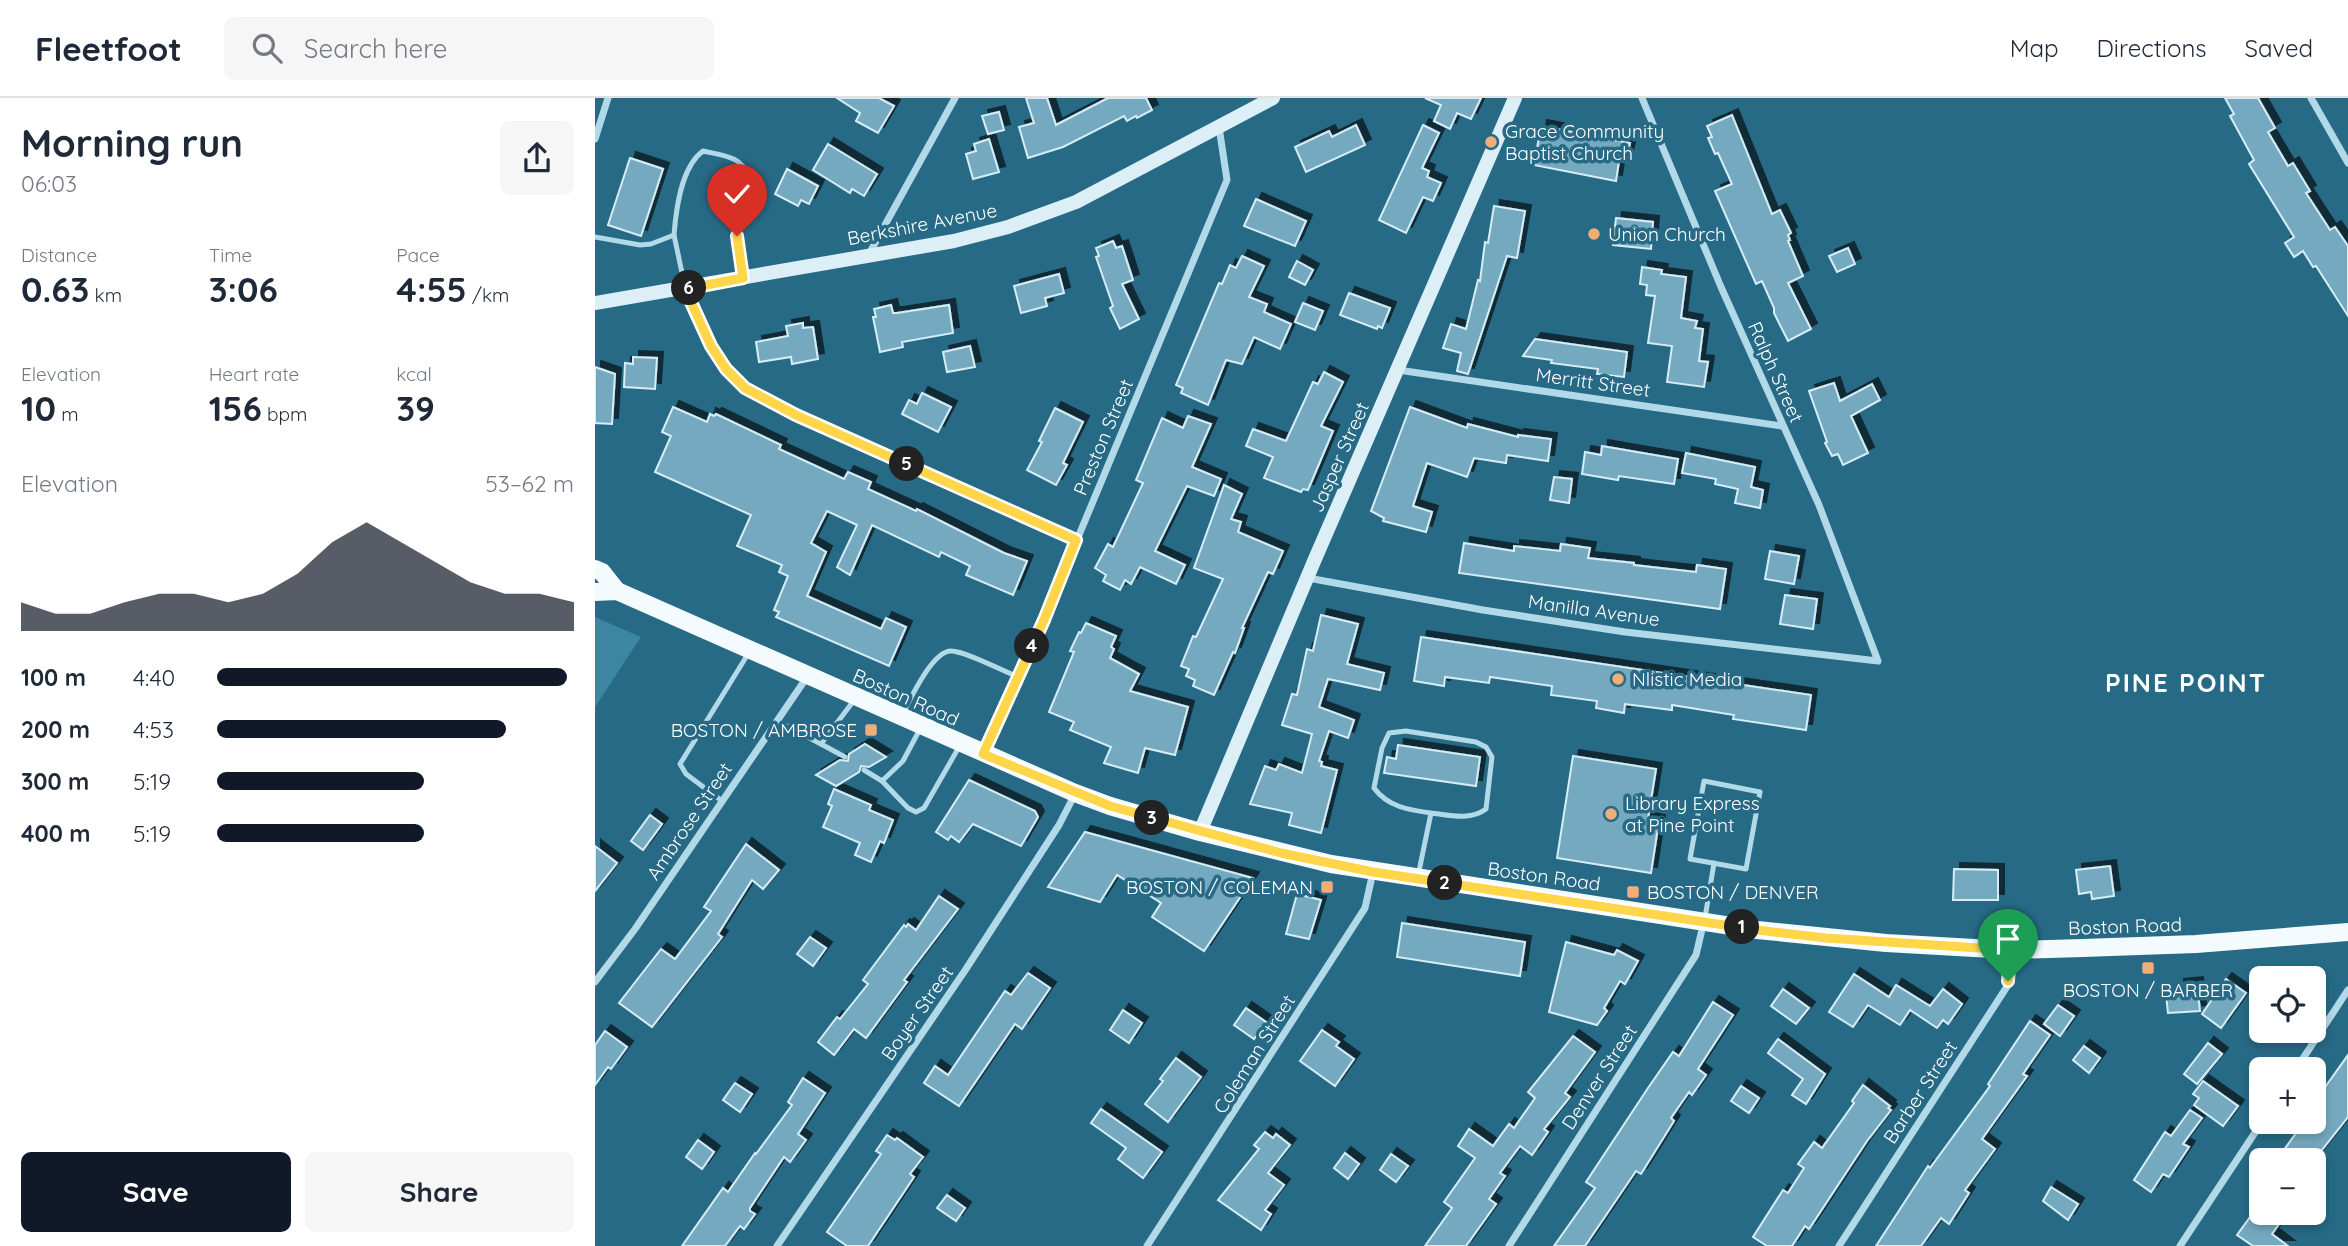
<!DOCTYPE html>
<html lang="en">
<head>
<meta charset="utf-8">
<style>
	:root { --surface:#fff; --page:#f6f6f7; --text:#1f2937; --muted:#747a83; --line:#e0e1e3; --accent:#111827 }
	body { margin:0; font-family:Quicksand,sans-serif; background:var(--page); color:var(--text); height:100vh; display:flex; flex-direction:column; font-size:26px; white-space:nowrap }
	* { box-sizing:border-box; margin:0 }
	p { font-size:23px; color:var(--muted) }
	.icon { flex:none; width:38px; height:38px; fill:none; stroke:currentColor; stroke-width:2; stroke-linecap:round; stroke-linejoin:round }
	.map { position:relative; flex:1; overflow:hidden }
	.sheet { display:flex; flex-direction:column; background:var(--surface); width:595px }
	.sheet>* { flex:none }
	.fabs { position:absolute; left:1654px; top:868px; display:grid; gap:14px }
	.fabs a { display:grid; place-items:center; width:77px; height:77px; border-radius:10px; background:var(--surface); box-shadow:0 4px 10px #0003; font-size:35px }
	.pin { position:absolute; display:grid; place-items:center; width:60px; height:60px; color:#fff; margin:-72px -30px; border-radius:50% 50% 50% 0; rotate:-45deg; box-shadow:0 0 7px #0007 }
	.pin .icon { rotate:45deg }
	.km { position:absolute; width:35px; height:35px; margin:-18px; border-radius:50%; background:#222; color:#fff; font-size:19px; line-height:35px; text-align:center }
	.round { display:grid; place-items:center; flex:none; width:74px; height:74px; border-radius:10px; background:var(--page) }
	.summary { display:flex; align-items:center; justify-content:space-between; height:119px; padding:0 21px }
	h1 { font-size:38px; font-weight:800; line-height:52px }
	.figures { display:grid; grid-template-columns:repeat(3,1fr); gap:10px; height:119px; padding:7px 21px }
	.figures div { display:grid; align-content:center }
	.figures b { font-size:35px; font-weight:800 }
	.figures small { font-size:19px; font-weight:400 }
	.figures p { font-size:19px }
	.chart { height:196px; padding:14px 21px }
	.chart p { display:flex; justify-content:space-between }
	.chart svg { width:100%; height:126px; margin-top:7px; fill:var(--accent); opacity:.7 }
	.primary-button { display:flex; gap:14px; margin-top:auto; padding:14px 21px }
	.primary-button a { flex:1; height:80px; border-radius:10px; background:var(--accent); color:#fff; font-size:28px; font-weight:800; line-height:80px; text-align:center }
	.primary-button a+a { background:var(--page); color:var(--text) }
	ul { padding:0 21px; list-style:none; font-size:23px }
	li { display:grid; grid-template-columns:112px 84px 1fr; align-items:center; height:52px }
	li i { height:18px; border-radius:9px; background:var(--accent) }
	header { display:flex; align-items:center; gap:42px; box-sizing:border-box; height:98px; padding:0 35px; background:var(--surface); border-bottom:2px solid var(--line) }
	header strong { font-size:33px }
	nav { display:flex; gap:38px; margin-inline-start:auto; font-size:24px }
	.search { width:490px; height:63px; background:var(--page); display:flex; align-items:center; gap:18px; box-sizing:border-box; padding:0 24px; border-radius:10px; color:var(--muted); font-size:26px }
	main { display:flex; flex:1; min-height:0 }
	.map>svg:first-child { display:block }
</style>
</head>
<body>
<header>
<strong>Fleetfoot</strong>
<div class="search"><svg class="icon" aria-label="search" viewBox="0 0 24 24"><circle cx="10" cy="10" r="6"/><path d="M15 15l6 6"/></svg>Search here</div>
<nav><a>Map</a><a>Directions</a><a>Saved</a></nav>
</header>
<main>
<section class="sheet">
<div class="summary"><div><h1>Morning run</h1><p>06:03</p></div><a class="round"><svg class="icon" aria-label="share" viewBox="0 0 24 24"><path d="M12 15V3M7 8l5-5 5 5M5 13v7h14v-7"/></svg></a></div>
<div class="figures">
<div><p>Distance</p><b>0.63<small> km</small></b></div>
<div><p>Time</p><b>3:06</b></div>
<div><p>Pace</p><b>4:55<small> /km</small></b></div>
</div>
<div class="figures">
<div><p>Elevation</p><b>10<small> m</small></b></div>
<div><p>Heart rate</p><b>156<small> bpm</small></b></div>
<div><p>kcal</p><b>39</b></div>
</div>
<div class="chart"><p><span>Elevation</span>53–62 m</p>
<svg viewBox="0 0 160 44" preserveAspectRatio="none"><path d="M0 44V34L10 38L20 38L30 34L40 31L50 31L60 34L70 31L80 24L90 13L100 6L110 13L120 20L130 27L140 31L150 31L160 34V44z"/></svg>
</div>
<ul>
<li><b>100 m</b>4:40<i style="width:98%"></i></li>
<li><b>200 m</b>4:53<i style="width:81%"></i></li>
<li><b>300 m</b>5:19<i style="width:58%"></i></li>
<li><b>400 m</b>5:19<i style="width:58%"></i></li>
</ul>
<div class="primary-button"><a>Save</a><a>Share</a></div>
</section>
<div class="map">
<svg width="1753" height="1148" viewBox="0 0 1753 1148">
	<defs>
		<filter id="shadow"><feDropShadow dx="6" dy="-6" stdDeviation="0" flood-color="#0009"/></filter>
	</defs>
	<rect width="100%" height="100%" fill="#276a86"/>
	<path fill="#3c86a3" d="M0,519L46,539L0,609Z"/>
	<g fill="#74a9bf" stroke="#d6edf6" stroke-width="2" filter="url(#shadow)">
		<path d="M242,0H284L299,8L283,35L261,23L265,15Z"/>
		<path d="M431,0H452L461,27L513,0H551L557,12L542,20L541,18L532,23L529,18L468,49L433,60L424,29L439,25Z"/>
		<path d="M830,0H886L876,21L862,15L855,31L839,23L846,7Z"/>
		<path d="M1630,0H1663L1680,30L1673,34L1693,68L1698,65L1715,93L1711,95L1735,132L1740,129L1753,148V218L1721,168L1718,169L1708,153L1699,159L1690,145L1699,139L1654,66L1659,62L1635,18L1639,16Z"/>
		<path d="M404,14L409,32L393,36L387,18Z"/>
		<path d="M1137,17L1177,116L1185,112L1196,135L1193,137L1195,142L1193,143L1208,178L1193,185L1216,231L1193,243L1179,215V210L1167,183L1161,186L1120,93L1137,86L1123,55L1120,56L1113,40L1117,39L1112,28Z"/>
		<path d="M761,27L770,47L711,74L700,49L734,33L737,39Z"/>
		<path d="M828,27L844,35L827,70L834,73L832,79L846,85L838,103L828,99L811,135L784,122Z"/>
		<path d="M946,28L1035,45L1031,64L1024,63L1021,83L939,67Z"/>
		<path d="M394,41L404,74L378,81L371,56L381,53L379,46Z"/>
		<path d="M233,46L282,76L269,98L257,91L255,95L218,72Z"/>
		<path d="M35,60L68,71L46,138L13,127Z"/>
		<path d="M192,71L223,88L214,106L206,102L203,108L180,96Z"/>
		<path d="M661,101L711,123L700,148L649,128Z"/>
		<path d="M899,108L930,113L922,160L912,158L873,276L862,273L866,255L848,250L856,226L871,231L883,182L885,183L890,144L893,145Z"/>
		<path d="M1021,120L1058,124L1056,151L1018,147Z"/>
		<path d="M518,143L521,150L527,148L538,182L527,186L544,221L525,231L515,210L518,208L501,159L504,158L501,150Z"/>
		<path d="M1253,150L1260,166L1242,174L1234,158Z"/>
		<path d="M647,158L669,168L654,199L672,206L669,214L696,226L685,251L659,239L647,266L631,262L613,307L586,295L588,290L581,287L624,185L627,186L635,167L641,170Z"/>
		<path d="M702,163L718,172L710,187L694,179Z"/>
		<path d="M1047,169L1067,172L1066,176L1091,179L1086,220L1102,223L1100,230L1108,231L1104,263L1113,264L1109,289L1072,284L1077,248L1053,245L1060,198L1051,197L1052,187L1045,186Z"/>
		<path d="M464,176L469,195L450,200L452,208L426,215L419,188Z"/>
		<path d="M754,195L795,210L787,230L783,228L782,231L745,217Z"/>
		<path d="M708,205L728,213L720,232L700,224Z"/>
		<path d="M296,207L298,215H302L354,207L358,235L307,244L308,249L285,254L278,219H281L279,211Z"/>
		<path d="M208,225V230L218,229L223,261L197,266L196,259L164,264L161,244L193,238L191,228Z"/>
		<path d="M940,241L1032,254L1029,279L1002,276L1003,271L956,265L957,262L928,258Z"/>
		<path d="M375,248L380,269L352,274L348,254Z"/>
		<path d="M38,259L62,260L60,291L29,289L30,265L38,266Z"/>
		<path d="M0,269L20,276L17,326L0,325Z"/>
		<path d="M729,274L748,284L726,328L738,333L713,392L708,391L706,394L669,380L678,359L651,348L658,331L691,343L718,284L723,286Z"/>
		<path d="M1239,285L1245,303L1277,286L1285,302L1256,318L1273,355L1248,367L1243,356L1237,358L1230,345L1232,344L1214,293Z"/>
		<path d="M327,295L356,309L343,334L307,316L314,302L322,306Z"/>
		<path d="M78,309L112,324L115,316L119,318L121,316L186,347L184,351L249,381L253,374L276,384L273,391L321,413L322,411L409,455L432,463L418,497L371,477L375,468L346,454L344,459L277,427L255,477L242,469L262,427L232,413L216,445L231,454L212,498L286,531L291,520L311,529L294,568L181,519L184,514L179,512L193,478L184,474L187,467L142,448L156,417L60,374L76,338L67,334Z"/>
		<path d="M815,309L872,330L873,326L923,339V337L956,341L953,363L912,357L911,365L879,360L872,379L832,365L818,408L837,414L831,434L788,423L789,420L776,413Z"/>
		<path d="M460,310L488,324L468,365L472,367L461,387L432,372L447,344L444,343Z"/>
		<path d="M593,318L616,326L597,369L626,381L619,398L592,388L560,453L590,467L581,486L545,469L536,486L530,482L525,492L508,483L511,477L500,470L513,446L518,449L548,385L541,382L567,320L588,330Z"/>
		<path d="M1007,348L1083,361L1079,386L1024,378L1023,382L987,376L990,354L1006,357Z"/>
		<path d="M1091,355L1160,369L1156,389L1168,392L1165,410L1140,405L1143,391L1120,386L1121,381L1087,375Z"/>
		<path d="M959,379L977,381L974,405L955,402Z"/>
		<path d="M629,387L647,396L636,421L646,424L643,434L688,453L678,476L673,474L647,530H649L640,555L638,554L619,597L598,588L600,582L591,578L594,571L586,568L598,538L601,539L628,481L599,470Z"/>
		<path d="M869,445L919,453V448L965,453L966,446L995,450L993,460L1039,465V467L1101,474L1102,467L1131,471L1125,511L864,475Z"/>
		<path d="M1175,453L1204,458L1199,486L1170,481Z"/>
		<path d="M1190,497L1222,501L1218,531L1185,526Z"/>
		<path d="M726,517L763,526L752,566L789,575L785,592L733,581L724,609L759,622L753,640L734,633L724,663L727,664L726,668L742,672L726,735L694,727L697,715L655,706L670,668L681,672L684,666L707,675L717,636L687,627L697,596L702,597L712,551L718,553Z"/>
		<path d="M491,525L521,538L516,549L519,551L515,560L544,576L535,593L593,609L580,657L550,650L543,675L509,665L516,649L475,632L479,624L454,614L479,554L475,553L484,534L486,535Z"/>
		<path d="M826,539L1216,597L1211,632L1138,621L1139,617L1077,607V612L1030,606L1029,615L1001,610L1002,603L956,597L957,588L895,579L894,585L850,579L849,588L819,583Z"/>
		<path d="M270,646L291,659L274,669L266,668L264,674L241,688L221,677L245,662L253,663L254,656Z"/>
		<path d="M803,647L885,659L881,688L789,675L792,659L801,661Z"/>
		<path d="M978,658L1061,671L1053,721L1064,723L1056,775L962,760Z"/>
		<path d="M374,682L440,713L443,719L426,748L378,726L364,744L356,738L353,742L341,734Z"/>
		<path d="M239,691L276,707L274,712L298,722L289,745L285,743L276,764L260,757L265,745L228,729L237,708L233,706Z"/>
		<path d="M55,717L67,726L48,752L36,743Z"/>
		<path d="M490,734L658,780L609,853L557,819L566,805L522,777L505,804L453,789Z"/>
		<path d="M151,746L184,772L168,791L157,782L123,836L127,839L57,929L24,905L66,851L80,861L116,813L109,809Z"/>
		<path d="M0,748L22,765L0,793Z"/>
		<path d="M1515,768L1519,798L1497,801L1496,794L1484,796L1481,772Z"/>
		<path d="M1359,771L1403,772V802H1358Z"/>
		<path d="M702,796L726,802L714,841L691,836Z"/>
		<path d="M344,798L363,811L309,882L312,884L271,940L259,931L239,957L223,944L242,919L245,921L273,886L268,882L309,827L311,829L313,826L321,832Z"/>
		<path d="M807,825L930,844L925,878L802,859Z"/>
		<path d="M215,839L231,850L218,868L202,856Z"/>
		<path d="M971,844L1019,857L1022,852L1043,863L1030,886L1025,883L1009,910L1012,913L1002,927L954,914Z"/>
		<path d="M433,875L455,890L427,931L420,926L364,1008L329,985L340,968L353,977L410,893L416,897Z"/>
		<path d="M1259,876L1294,899L1301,887L1335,908L1348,891L1367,906L1353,926L1348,922L1342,930L1315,912L1305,927L1273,907L1258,929L1234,914Z"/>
		<path d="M1631,881L1651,895L1626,930L1607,916Z"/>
		<path d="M1602,885L1605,913L1573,915L1571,897L1584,896L1583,887Z"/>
		<path d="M1188,891L1214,910L1201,926L1176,908Z"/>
		<path d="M1118,904L1138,917L1103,971L1111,977L1097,997L1094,994L1076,1020L1079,1023L1046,1076L1041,1073L990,1148H959L1000,1090L991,1084L1053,990L1078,954L1084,958Z"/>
		<path d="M1463,907L1479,918L1465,938L1449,926Z"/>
		<path d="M651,910L671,924L659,941L639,927Z"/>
		<path d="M528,912L547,925L534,945L515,932Z"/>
		<path d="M1435,923L1455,937L1428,976L1432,978L1387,1041L1400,1051L1370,1092L1374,1095L1354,1126L1346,1120L1326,1148H1281L1333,1068L1335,1070L1395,988L1393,986Z"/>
		<path d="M727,932L744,944L741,948L759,961L740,988L705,963Z"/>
		<path d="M10,933L32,949L16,971L13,969L0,987V947Z"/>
		<path d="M978,938L1000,954L970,995L975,999L949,1031L953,1034L937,1057L925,1048L905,1075L910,1078L894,1101L901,1106L871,1148H830L857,1110L849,1104L880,1060L863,1048L874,1031L898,1048L914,1026L919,1030L940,1000L933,994Z"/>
		<path d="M1183,941L1230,976L1211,1006L1197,997L1208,981L1173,955Z"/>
		<path d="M1613,945L1627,956L1602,986L1589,976Z"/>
		<path d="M1489,948L1505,960L1494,975L1478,962Z"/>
		<path d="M1753,957V1019L1719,1062H1695L1686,1056L1709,1024H1718V1006Z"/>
		<path d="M581,960L606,979L573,1024L550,1006L568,983L565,981Z"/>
		<path d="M208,980L230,995L203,1036L211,1042L195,1064L189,1059L155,1110V1113L160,1116L149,1131L145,1128L130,1148H87L128,1090L133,1094L160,1055L161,1056L197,1007L193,1004Z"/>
		<path d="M1608,983L1643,1008L1628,1028L1599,1007L1604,1000L1598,996Z"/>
		<path d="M140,985L157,996L145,1014L128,1002Z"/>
		<path d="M1268,987L1295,1008L1293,1010L1296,1012L1272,1043L1214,1131L1210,1128L1197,1148H1172L1158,1139L1188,1092L1193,1095L1209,1070L1203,1066L1219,1044L1227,1050L1259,1005L1257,1003Z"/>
		<path d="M1146,988L1164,1000L1154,1015L1136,1003Z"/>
		<path d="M506,1011L567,1054L548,1080L523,1061L531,1050L496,1025Z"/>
		<path d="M1595,1012L1607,1020L1588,1046L1594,1049L1574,1079L1568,1076L1556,1094L1539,1082L1570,1034L1576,1038Z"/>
		<path d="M670,1034L678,1040L681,1036L695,1047L673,1075L689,1087L670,1112L676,1116L666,1132L623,1102L664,1051L659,1047Z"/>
		<path d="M292,1037L300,1042L302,1040L328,1059L315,1076L319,1079L273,1148H252L232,1134L286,1056L281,1053Z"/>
		<path d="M103,1042L119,1054L107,1071L91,1059Z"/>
		<path d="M750,1055L764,1066L753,1081L739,1070Z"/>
		<path d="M796,1056L813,1068L801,1084L785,1072Z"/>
		<path d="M1456,1089L1483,1106L1473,1122L1448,1103Z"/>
		<path d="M352,1097L370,1110L361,1123L342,1110Z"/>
		<path d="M1658,1115H1692L1677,1136L1693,1148H1658L1642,1137Z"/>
	</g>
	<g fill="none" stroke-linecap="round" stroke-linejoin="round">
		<g stroke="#b2d9e8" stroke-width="5">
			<path d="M79,137L90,189"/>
			<path d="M0,139L45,147L56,146L79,137C81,111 86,69 108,53C124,57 149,58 152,78L138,123L148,177"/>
			<path d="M307,617C315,602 337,553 356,553C370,553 408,573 423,579"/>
			<path d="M182,623L226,646L260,601"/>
			<path d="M226,646L250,659"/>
			<path d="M269,672L287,683L308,663L325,631"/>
			<path d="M287,683L313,710L321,714L329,710L364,649"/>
			<path d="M1109,683L1165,694L1151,771L1095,761Z"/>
			<path d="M127,703L91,676L85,666L153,556"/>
			<path d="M823,778L836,715C854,717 875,723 891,711L897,659L891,649L881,644L811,633L794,635L787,650L779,690C793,709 814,712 836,715"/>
			<path d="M1110,820L1119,765"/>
		</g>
		<g stroke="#b2d9e8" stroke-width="7">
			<path d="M1716,0L1753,65"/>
			<path d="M0,41L13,0"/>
			<path d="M274,156L360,0"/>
			<path d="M90,191L116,248L131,271L150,290L201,317L481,442"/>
			<path d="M803,272L1187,328"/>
			<path d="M713,480L888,512L1030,534L1283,563L1224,407L1126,189L1047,0"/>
			<path d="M388,655L449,521L632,82L624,29"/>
			<path d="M0,884L40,831L212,579"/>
			<path d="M1701,971L1753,892"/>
			<path d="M182,1148L371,871L464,727L480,696"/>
			<path d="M552,1148L770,810L778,774"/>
			<path d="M914,1148L1101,857L1109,823"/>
			<path d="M1244,1148L1413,887L1415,852"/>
			<path d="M1585,1148L1667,1024"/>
		</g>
		<g stroke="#dceff7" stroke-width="14">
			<path d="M0,205L359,143L413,129L481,104L678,0"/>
			<path d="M605,734L720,461L920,0"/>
		</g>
		<g stroke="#f4fbfe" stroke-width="18">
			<path d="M0,471L7,474L22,493"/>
			<path d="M0,494L22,493L480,695L515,708L605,734L736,766L1162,832L1291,845L1415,852L1488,850L1601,846L1753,834"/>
		</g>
	</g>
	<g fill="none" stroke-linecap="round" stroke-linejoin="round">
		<defs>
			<path id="route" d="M142,138L148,180L90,191L116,248L131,271L150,290L201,317L481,442L449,522L388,656L515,708L686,755L778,774L1162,832L1231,840L1415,852L1413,883"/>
		</defs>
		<use href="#route" stroke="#fff" stroke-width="14"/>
		<use href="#route" stroke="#ffd54a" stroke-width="9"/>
	</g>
	<g fill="#f0ad78" stroke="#276a86" stroke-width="2.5">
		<circle cx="896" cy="44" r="7"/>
		<circle cx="999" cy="136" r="7"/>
		<circle cx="1023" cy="581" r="7"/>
		<rect x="269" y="625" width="14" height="14" rx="3.5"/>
		<circle cx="1016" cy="716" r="7"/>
		<rect x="725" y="782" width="14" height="14" rx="3.5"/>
		<rect x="1031" y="787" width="14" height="14" rx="3.5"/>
		<rect x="1546" y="863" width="14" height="14" rx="3.5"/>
	</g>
	<g text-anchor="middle" stroke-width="7" stroke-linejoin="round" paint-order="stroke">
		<g font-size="19" fill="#fff" stroke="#276a86" text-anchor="start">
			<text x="910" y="40">Grace Community<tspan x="910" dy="22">Baptist Church</tspan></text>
			<text x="1013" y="143">Union Church</text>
			<text x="1037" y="588">Nlistic Media</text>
			<text x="262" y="639" text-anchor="end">BOSTON / AMBROSE</text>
			<text x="1030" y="712">Library Express<tspan x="1030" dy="22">at Pine Point</tspan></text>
			<text x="718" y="796" text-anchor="end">BOSTON / COLEMAN</text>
			<text x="1052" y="801">BOSTON / DENVER</text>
			<text x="1553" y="899" text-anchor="middle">BOSTON / BARBER</text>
		</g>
		<g font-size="19" fill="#fff" stroke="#276a86">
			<text transform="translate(327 126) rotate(-11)" y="7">Berkshire Avenue</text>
			<text transform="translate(1181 274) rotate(66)" y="7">Ralph Street</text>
			<text transform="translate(998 284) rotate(8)" y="7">Merritt Street</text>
			<text transform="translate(508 339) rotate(-67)" y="7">Preston Street</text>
			<text transform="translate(744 359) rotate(-66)" y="7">Jasper Street</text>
			<text transform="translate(999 512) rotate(8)" y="7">Manilla Avenue</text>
			<text transform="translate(311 599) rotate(24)" y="7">Boston Road</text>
			<text transform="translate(94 723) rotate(-56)" y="7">Ambrose Street</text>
			<text transform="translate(949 778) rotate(8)" y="7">Boston Road</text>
			<text transform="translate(1530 828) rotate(-2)" y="7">Boston Road</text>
			<text transform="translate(322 915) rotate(-55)" y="7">Boyer Street</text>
			<text transform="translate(659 956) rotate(-58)" y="7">Coleman Street</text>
			<text transform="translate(1004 979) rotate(-57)" y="7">Denver Street</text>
			<text transform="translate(1325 994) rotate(-57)" y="7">Barber Street</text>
		</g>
		<g font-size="26" font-weight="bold" letter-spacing="2" fill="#fff" stroke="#276a86">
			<text x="1591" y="594">PINE POINT</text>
		</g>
	</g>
</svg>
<div class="fabs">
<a><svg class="icon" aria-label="locate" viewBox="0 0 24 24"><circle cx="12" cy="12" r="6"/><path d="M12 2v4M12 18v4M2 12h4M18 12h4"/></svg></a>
<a>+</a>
<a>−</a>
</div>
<div class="pin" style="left:1413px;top:883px;background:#1e9e55"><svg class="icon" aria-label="arrive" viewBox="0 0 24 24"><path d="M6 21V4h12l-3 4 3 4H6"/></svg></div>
<div class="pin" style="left:142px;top:138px;background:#d93025"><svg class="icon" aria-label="check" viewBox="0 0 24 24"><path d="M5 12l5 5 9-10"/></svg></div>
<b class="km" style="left:1147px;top:829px">1</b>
<b class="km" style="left:850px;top:785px">2</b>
<b class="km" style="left:557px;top:720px">3</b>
<b class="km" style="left:437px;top:548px">4</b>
<b class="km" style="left:312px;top:366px">5</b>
<b class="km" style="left:94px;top:190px">6</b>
</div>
</main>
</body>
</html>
